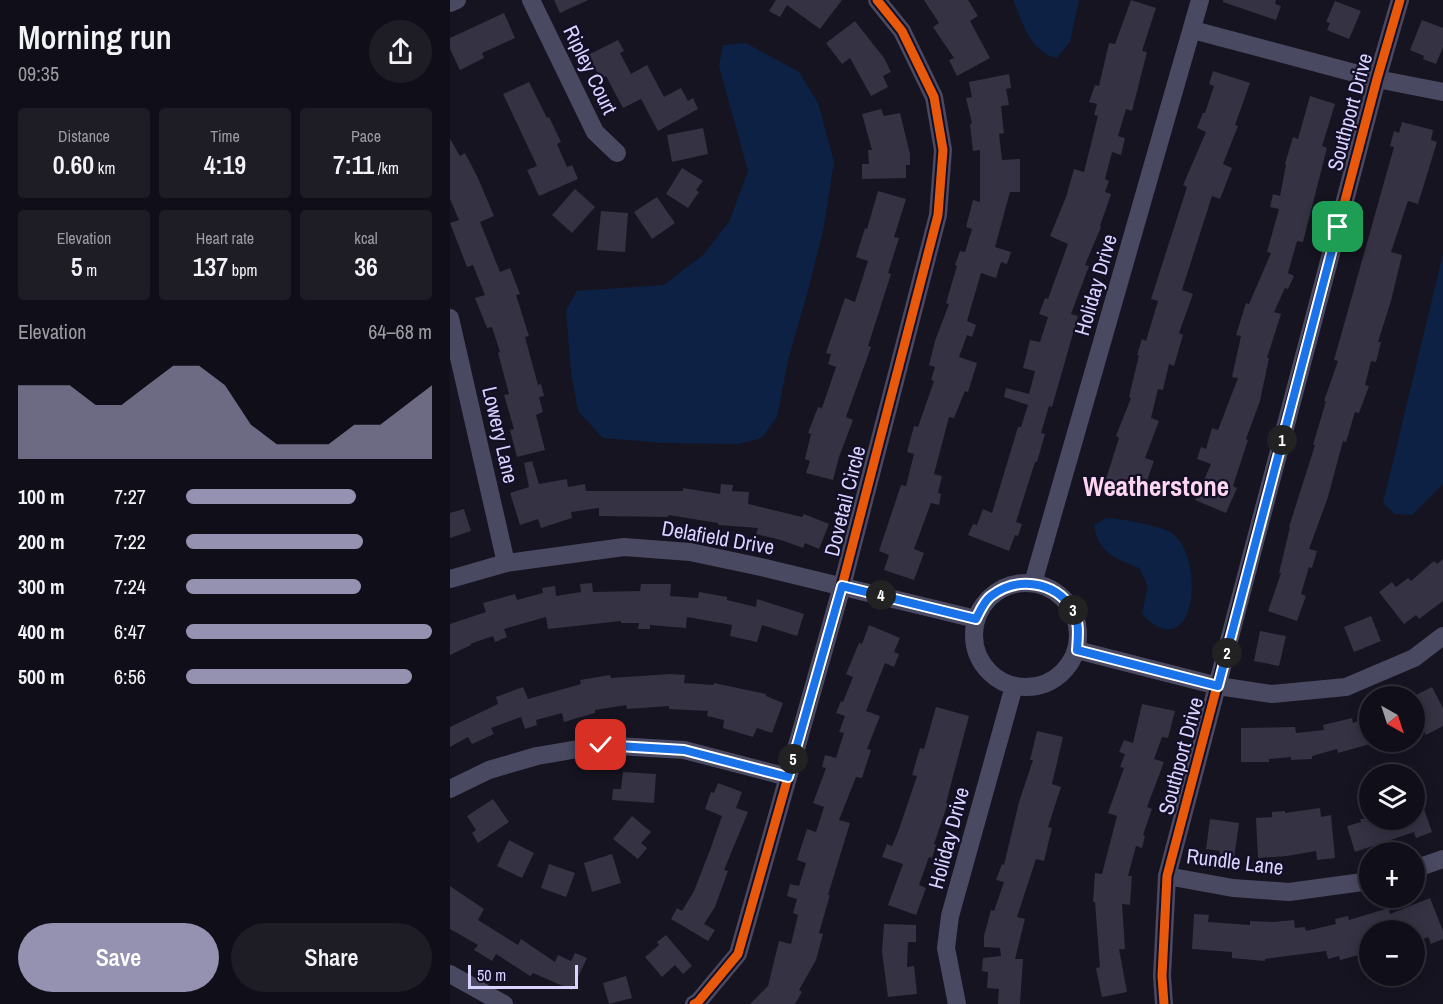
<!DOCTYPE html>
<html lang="en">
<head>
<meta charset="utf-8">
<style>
	:root { --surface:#100f19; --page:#1e1d26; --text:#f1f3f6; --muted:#9c9ca2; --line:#302f38; --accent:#9591b1 }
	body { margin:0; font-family:"Archivo Narrow",sans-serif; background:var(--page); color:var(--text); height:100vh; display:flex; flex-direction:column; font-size:22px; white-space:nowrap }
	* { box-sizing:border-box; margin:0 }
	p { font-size:20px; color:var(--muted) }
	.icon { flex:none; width:33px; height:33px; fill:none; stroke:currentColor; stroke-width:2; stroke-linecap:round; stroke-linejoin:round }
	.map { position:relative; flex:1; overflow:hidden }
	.details { display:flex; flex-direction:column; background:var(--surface); width:450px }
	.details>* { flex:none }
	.needle { width:39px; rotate:141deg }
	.controls { position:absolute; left:909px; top:686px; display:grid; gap:12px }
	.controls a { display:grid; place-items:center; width:66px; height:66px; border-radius:50%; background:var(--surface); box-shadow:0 3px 15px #0003,0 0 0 2px var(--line); font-size:30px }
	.scale { position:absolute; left:18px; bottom:15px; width:110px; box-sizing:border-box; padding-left:6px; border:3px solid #d9d4ff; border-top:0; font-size:16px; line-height:21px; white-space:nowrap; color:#d9d4ff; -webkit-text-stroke:4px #130f26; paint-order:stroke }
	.pin { position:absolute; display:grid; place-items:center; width:51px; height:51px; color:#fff; margin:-26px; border-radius:12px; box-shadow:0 3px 9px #0006 }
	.km { position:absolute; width:30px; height:30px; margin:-15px; border-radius:50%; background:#222; color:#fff; font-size:16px; line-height:30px; text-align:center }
	.round { display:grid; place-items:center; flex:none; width:63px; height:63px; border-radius:32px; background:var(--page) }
	.headline { display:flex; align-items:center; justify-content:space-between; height:102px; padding:0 18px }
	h1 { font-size:33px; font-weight:600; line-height:45px }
	.stats { display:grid; grid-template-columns:repeat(3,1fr); gap:9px; height:102px; padding:6px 18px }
	.stats div { display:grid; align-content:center; border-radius:6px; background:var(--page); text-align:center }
	.stats b { font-size:26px; font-weight:600 }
	.stats small { font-size:16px; font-weight:400 }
	.stats p { font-size:16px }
	.chart { height:168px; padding:12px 18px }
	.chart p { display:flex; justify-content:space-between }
	.chart svg { width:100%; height:108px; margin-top:6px; fill:var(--accent); opacity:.7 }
	.primary-button { display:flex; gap:12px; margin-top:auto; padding:12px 18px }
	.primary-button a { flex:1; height:69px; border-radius:36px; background:var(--accent); color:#fff; font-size:24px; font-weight:600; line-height:69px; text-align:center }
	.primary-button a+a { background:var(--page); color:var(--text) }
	ul { padding:0 18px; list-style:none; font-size:20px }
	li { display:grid; grid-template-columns:96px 72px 1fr; align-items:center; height:45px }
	li i { height:15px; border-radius:8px; background:var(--accent) }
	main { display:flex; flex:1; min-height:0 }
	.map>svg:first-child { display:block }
</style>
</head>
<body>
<main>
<section class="details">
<div class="headline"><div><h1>Morning run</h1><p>09:35</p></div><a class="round"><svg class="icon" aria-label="share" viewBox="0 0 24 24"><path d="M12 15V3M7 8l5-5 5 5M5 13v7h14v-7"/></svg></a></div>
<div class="stats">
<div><p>Distance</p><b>0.60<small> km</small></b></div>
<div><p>Time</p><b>4:19</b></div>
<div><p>Pace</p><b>7:11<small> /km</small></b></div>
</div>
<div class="stats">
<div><p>Elevation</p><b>5<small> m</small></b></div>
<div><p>Heart rate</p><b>137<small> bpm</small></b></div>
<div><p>kcal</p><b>36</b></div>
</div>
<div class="chart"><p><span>Elevation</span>64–68 m</p>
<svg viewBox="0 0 160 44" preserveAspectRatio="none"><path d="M0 44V14L10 14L20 14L30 22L40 22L50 14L60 6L70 6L80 14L90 30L100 38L110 38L120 38L130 30L140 30L150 22L160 14V44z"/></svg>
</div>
<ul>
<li><b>100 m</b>7:27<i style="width:69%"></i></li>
<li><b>200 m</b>7:22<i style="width:72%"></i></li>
<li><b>300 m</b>7:24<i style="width:71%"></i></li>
<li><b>400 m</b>6:47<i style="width:100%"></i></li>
<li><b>500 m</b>6:56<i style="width:92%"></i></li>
</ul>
<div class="primary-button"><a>Save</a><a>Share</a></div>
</section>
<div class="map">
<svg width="993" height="1004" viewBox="0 0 993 1004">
	<rect width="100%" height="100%" fill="#161421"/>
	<g fill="#0d2144">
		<path d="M563,0H629L620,42L607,58C580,52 573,23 563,0Z"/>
		<path d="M296,43L349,72L368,103L384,162L374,226L357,294L338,360L327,417L312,438L288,444L215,443L153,438L128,411L121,372L116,310L127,291L214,285L253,255L279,222L298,171L269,66L273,45Z"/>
		<path d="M993,254V484L962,515L945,514L933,503Z"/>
		<path d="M656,518C671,519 711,525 723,534C757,562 744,669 692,614L698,586L689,568C665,558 649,554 644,525Z"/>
	</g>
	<g fill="#343243">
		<path d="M104,0H138L110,13Z"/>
		<path d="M326,0H392L370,29L337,5L330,17L319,11Z"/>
		<path d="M474,0H518L528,16L520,21L540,58L507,76L499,60L504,58L483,27L489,23Z"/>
		<path d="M681,0L706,8L692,51L697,52L682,111L676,109L668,136L675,138L671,155L662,152L655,179L659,181L655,192L661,194L650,226L651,227L635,265L639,266L621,314L628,316L602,407L599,406L591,433L595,434L587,462H585L566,522L572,524L568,536L565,535L559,551L518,535L523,524L527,525L533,509L542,513L568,427H571L578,405L554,397L556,388L579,394L585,371L573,368L580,340L590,342L598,317L589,314L595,298L598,299L618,244L600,236L616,197L624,169L634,172L648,116L644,115L647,104L639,102L645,85L649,86L659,43L665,44Z"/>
		<path d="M773,0H826L825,4L831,6L826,20L773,2Z"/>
		<path d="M885,1L911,11L899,39L877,30L880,23L876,22Z"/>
		<path d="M54,13L65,38L32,53L34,58L10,70L0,49V38Z"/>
		<path d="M972,20L993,28V47L986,64L973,59L974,56L960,50Z"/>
		<path d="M405,21L434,58L441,72L433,76L438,87L421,96L400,58L392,64L376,43Z"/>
		<path d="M168,40L174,51L170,53L181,74L197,65L214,97L231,88L238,101L243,98L248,109L208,131L191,99L173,108L156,76L151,79L138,55Z"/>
		<path d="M763,71L800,83L785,125L788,126L773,164L782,168L770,199L762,196L732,290L743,294L729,333L733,335L724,366L719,364L713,390L708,389L701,418L709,421L695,458L704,461L693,492L656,479L669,438L666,436L681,398L679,397L689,355H687L692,339L696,341L708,301L701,299L737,187L733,185L756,132L747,128L753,113H755L764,86L759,84Z"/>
		<path d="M559,74L561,88L556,89L559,105L551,106L554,133L549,134L552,160L570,159V192H560L545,247L561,252L557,264L551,262L546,278L531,273L517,321L526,325L522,337L517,335L509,357L527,363L518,392L515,391L504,418L499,417L484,474L492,476L488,493L491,494L489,505L481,503L464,549L474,553L464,580L434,570L439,555L429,551L451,485L456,486L464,454L457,452L464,426L468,427L484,381L481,380L485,367L479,365L485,341L499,304L496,303L507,266L505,265L510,251L515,252L522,229L516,227L523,200L530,202V150L523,151L520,124L522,123L516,98L522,97L519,82Z"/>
		<path d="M79,82L97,118L99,117L111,142L107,144L117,167L122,165L128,179L89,196L77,170L87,166L53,94Z"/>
		<path d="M860,96L885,104L872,146L877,148L853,242L847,241L838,273L844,276L838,289L835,288L824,312L831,314L817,358H819L810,401L796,439L798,440L783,486L787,488L776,513L745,500L761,464L747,459L751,447L756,449L762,428L768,430L788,378L782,377L791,336L786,335L796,303L799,304L821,253L817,252L829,209L820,207L823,194L830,196L836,165L835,164L843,137L848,139Z"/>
		<path d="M431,109L434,116L450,113L460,154V165H456V178L412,179V164H419L418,150H422L412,114Z"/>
		<path d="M952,122L983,130L981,140L987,142L968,204L958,201L941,252L952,255L941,301L928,342H931L926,362L921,361L915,385L919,386L909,413L905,412L896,442L893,441L878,497L859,549L867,551L862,568L859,567L851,594L856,596L847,621L818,611L831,573H829L840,527H839L865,445H863L876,401H874L888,361L884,360L944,147L940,146L944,131L949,133Z"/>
		<path d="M253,128L258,154L222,162L217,135Z"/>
		<path d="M0,139L10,156L15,153L28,178L44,216L30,222L50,272L60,268L70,294L66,295L79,336L75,337L88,385L91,384L94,396L89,397L93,412L86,415L95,450L67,457L60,430L64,429L54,395L59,394L48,353L50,352L42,327L37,328L25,298L35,295L23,265L17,267L0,223L9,220L0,199Z"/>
		<path d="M232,168L253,181L246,190L249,192L238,208L216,194Z"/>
		<path d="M125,189L145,207L122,233L102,215Z"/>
		<path d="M428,191L456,199L444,237L449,238L438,273L441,274L418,346L421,347L396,417L403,420L389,457L383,480L356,473L360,461L355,459L361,434L358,433L368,407L372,408L386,367L378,364L381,354L376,353L385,327L395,298L405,302L418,261L406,257L415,228L417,229Z"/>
		<path d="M207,197L225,223L202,239L184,212Z"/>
		<path d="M151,211L178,213L175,252L147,250Z"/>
		<path d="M82,461L89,484L117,479L118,487L135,484L136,491H233V488L270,494L271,484L283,485L282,491L299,492L298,504L352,517L354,514L379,524L369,549L355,543L353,548L331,540L306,534L308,528L268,525V523L218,515V517L149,516V508L121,512L122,518L91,528L88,519L70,525L60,493L79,487L74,463Z"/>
		<path d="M14,509L21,531L0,538V513Z"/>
		<path d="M993,559V601L969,619L966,615L954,624L929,592L942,582L946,587L958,578L961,581L984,561L987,564Z"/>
		<path d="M142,583L143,592L190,591L191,584H221L220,596L248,598L249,592L277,597V600L306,607L307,599L354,614L347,636L312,625L307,642L280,636L282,625L237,617L236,628L200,625V629H188L189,623H171V621L98,629L96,617L54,629L57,637L45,642L43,636L20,644L21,645L0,655V624L36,612L33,603L65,594L67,600L93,593L92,588L105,586L106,596L131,592L130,584Z"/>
		<path d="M921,616L931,641L904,652L894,627Z"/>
		<path d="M419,625L450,638L444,652L449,654L444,667L435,663L416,711L430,716L417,749L421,750L412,778L406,777L389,820L400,823L378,895H380L369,933L373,934L366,960L349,990L352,992L345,1004H300L318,986L329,941L341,944L348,915L343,913L347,899L337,896L340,884L349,886L356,863L347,860L357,829L366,832L374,807L363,803L376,768L372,767L375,755L386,758L394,733L389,732L395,716L386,713L391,701L393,702L403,677L396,674L409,643L412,644Z"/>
		<path d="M810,631L836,636L829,666L804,661Z"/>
		<path d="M220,674L235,675L234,683L264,685V683L316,694V696L333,703L322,733L307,728L303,737L273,728L274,720L257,716L258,711L219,709V706L177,709L176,705L145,710V713L114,722L112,713L86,720L87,725L75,729L71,717L41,728L44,734L22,744L18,737L0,747V727L48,704L46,697L73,687L78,699L131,684L130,680L160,675L161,678Z"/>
		<path d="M982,687L993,708V726L976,735L964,713V696Z"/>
		<path d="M692,704L725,711L718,738L712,737L704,759L714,762L697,807L702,809L693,835L695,836L692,848L686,846L678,876H682L680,905L672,904L675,949H669L677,992L652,997L646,968L650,967L645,902H643L645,873L652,874L667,816L658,813L674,768L670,767L675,754L669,752L674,740L683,743Z"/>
		<path d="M486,707L519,716L496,803H498L484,844L486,845L482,858L479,857L469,885L476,888L466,915L438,905L453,864L432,857L437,844L442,846L448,832L467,776L462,775L470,748L474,749Z"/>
		<path d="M920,716V744L888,753L887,749L862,756V759L841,760V757L819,759V762H791V728L845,727L846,733L874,730L873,725L902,718L903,723Z"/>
		<path d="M587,731L613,737L602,784L611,787L598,827L602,828L594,861L586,859L567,917L575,919L565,959H573L570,1004H548L549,989L537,988L538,972L532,971L533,958L551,956L550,948L534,947V936L541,910L544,911L554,882L546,880L552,864L554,865L569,802L583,760H580Z"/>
		<path d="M173,772L206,774L204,803L162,800L163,789H171Z"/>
		<path d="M268,783L292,792L286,808L298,812L274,870L278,871L265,907L254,924L265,930L258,941L221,919L227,908L232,911L244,891L260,850L272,816L255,809L261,792L264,793Z"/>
		<path d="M966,787L982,832L966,838L964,832L905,852L897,826L911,822L910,819H964Z"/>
		<path d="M43,799L59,822L28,843L22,833L26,830L17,816Z"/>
		<path d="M870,808L871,817L881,815L885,858L867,860L866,851L837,856L808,858L806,818L822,817V812L835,811V813Z"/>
		<path d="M182,816L201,832L191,843L197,848L188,859L163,839Z"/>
		<path d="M760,819L789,823L784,859L769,857L770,851L756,849Z"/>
		<path d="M59,840L84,853L72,878L47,866Z"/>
		<path d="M162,854L171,883L142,892L134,863Z"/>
		<path d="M99,864L125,873L116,897L91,888Z"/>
		<path d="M0,886L34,909L28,920L68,945L71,939L105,962L108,955L121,961L125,953L137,958L122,990L83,973L80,976L46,954L42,961L24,950L28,945L0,929Z"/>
		<path d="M980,898L993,931V939L981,944L978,937L967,941L964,930H920V952L890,960L889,956L878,959L876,951L815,959V961L782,958V952L742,949L744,914L759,915L758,922L800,925V921L823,922L844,920L845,928L855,927L856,931L886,924L885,919L898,916L899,920L939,908L940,914Z"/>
		<path d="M434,924L466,925V942H458L457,967L464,966L467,994L438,997L432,952Z"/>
		<path d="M216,935L242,966L233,974L225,965L212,977L195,957L209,945L207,942Z"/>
		<path d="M176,976L182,998L159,1004L153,983Z"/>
	</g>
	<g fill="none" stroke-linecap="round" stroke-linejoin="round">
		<g stroke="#4a4962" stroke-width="18">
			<path d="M81,0L145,132L167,153"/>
			<path d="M0,3L7,0"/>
			<path d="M743,30L927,79L993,92"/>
			<path d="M0,318L56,563"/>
			<path d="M0,579L56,563L174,547L240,552L311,567L526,619"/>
			<path d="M583,583L750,0"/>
			<circle cx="576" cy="635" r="52"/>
			<path d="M627,650L768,686L822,694L896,687L964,658L993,636"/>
			<path d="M0,789L39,770L87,756L151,745L234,750L338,777"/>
			<path d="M964,869L993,859"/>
			<path d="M717,876L783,888L839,892L920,881"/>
			<path d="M0,974L54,1004"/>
			<path d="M244,1004L248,1002L288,954L392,586L488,215L493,150L484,97L452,31L427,0"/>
			<path d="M507,1004L496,948L500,916L564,686"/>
			<path d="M714,1004L712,976L717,876L927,79L950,0"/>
		</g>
		<defs>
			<g id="cycleway">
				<path d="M244,1004L248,1002L288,954L392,586L488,215L493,150L484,97L452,31L427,0"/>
				<path d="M714,1004L712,976L717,876L927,79L950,0"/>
			</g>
		</defs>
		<use href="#cycleway" stroke="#130f26" stroke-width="13"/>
		<use href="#cycleway" stroke="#e8590c" stroke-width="9"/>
	</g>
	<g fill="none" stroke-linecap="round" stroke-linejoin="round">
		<defs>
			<path id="route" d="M151,745L234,750L338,777L392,586L526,619C530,611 534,601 541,596C567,576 605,581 622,609C630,621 628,636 627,650L768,686L888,227"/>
		</defs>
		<use href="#route" stroke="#fff" stroke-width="12"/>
		<use href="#route" stroke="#1a73e8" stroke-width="8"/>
	</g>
	<g text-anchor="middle" stroke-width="4.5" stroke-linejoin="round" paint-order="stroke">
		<g font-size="21" fill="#d9d4ff" stroke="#130f26">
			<text transform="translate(140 70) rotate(64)" y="7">Ripley Court</text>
			<text transform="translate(900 112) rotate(-75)" y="7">Southport Drive</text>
			<text transform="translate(646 285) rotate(-74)" y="7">Holiday Drive</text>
			<text transform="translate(50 435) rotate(77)" y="7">Lowery Lane</text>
			<text transform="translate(395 501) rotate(-76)" y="7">Dovetail Circle</text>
			<text transform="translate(268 538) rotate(10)" y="7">Delafield Drive</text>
			<text transform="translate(731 756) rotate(-75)" y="7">Southport Drive</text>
			<text transform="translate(499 838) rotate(-75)" y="7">Holiday Drive</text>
			<text transform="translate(785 862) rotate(7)" y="7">Rundle Lane</text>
		</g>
		<g font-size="27" font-weight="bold" fill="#ffd6f0" stroke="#130f26">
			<text x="706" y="496">Weatherstone</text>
		</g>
	</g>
</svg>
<div class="controls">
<a><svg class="needle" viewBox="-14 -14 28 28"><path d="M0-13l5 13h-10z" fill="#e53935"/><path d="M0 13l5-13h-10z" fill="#9c9ca2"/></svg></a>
<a><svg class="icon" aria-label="layers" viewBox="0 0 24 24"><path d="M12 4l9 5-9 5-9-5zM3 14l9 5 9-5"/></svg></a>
<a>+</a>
<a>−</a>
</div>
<div class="scale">50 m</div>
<div class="pin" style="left:888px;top:227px;background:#1e9e55"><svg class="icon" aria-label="arrive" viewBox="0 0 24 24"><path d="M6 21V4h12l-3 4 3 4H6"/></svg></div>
<div class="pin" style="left:151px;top:745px;background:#d93025"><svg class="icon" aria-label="check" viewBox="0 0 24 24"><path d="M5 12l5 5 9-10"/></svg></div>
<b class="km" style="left:832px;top:440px">1</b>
<b class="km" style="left:777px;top:653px">2</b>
<b class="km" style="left:623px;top:610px">3</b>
<b class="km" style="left:431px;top:595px">4</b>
<b class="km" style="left:343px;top:759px">5</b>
</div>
</main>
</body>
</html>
